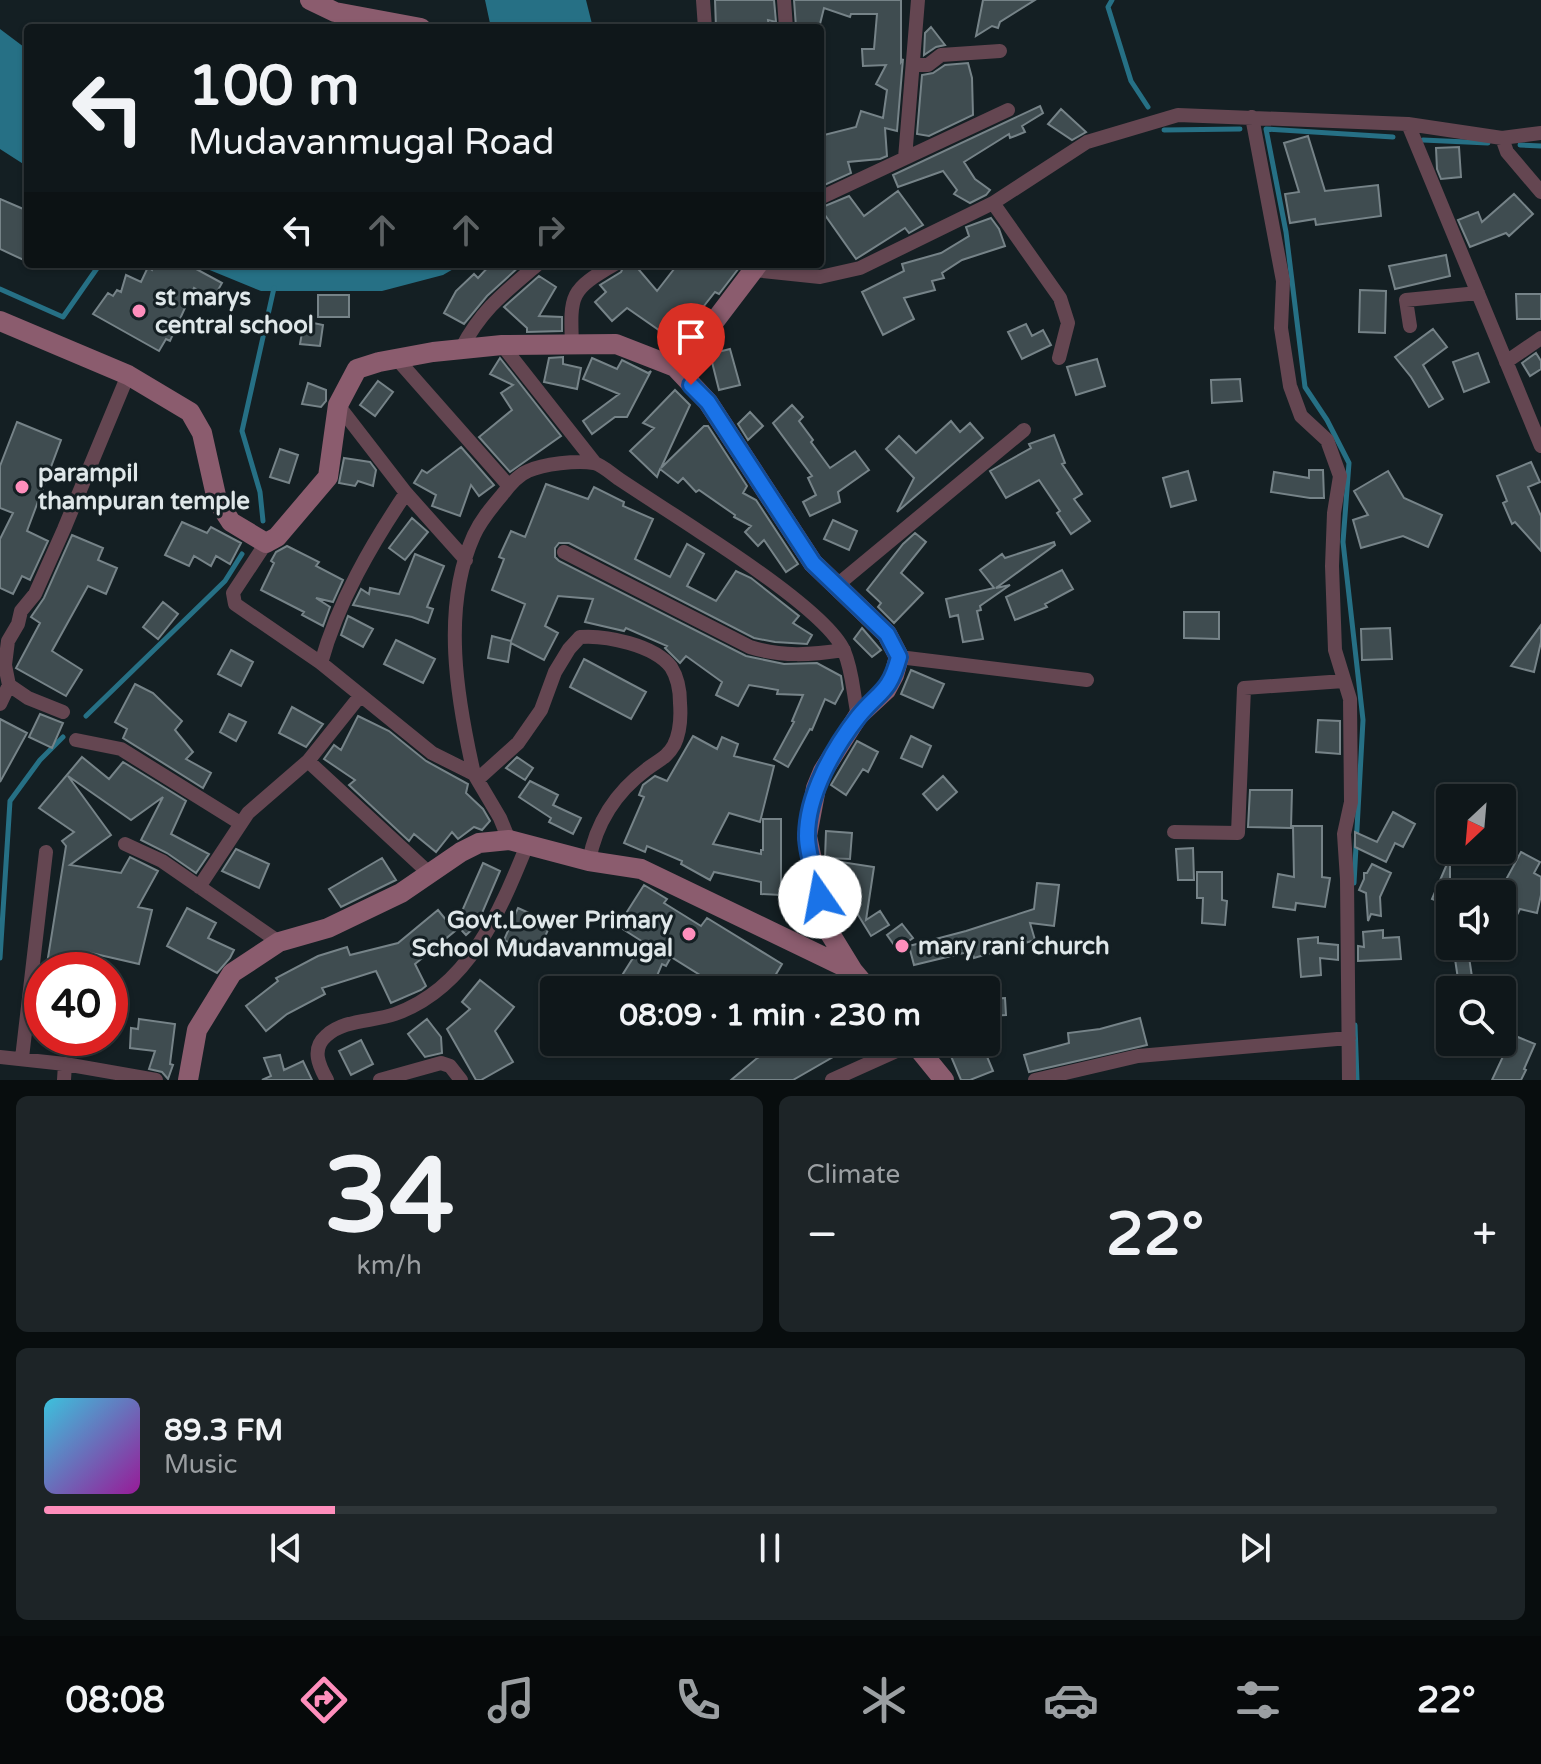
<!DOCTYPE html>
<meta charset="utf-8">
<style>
:root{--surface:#0f171a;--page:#1d2427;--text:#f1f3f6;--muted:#9b9fa2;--line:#2f3639;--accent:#fe8ebc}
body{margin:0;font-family:"Varela Round",sans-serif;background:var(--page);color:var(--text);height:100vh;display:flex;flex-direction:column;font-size:30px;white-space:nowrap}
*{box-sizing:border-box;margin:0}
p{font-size:26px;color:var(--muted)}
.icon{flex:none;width:44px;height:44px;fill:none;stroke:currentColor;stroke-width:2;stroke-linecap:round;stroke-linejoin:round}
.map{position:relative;height:1080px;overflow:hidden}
.side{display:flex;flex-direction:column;gap:16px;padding:16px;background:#080d0e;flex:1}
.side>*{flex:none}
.banner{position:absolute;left:24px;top:24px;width:800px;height:244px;border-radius:8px;box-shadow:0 2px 6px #0004,0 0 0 2px var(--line);background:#0f171a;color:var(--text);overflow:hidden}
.needle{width:52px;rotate:206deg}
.buttons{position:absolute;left:1436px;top:784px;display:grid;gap:16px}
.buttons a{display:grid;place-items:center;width:80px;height:80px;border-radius:8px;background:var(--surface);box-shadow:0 2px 6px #0004,0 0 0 2px var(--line);font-size:40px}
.speed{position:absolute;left:24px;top:952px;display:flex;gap:16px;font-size:40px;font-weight:700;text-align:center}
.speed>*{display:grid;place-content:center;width:104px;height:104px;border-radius:50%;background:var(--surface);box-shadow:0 2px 6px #0004,0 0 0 2px var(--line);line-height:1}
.speed .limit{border:12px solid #d22;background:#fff;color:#111}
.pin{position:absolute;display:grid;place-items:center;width:68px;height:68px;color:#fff;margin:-82px -34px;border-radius:50% 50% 50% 0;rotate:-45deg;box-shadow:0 0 8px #0007}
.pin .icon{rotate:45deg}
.me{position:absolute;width:88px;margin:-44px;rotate:348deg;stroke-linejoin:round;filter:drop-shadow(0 0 6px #0008)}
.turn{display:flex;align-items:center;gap:28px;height:168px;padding:0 32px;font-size:36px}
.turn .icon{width:104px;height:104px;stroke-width:2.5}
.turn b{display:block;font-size:56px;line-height:68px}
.lanes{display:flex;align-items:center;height:76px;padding:0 32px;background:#0003;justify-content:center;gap:40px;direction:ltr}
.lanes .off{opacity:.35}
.big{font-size:60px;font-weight:700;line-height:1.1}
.side .card{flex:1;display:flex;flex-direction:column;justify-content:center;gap:12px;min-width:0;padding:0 28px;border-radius:12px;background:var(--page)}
.side .dial{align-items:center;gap:0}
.dial b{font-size:104px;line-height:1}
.song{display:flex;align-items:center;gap:24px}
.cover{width:96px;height:96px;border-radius:12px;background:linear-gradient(135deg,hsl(190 70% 55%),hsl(300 70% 35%))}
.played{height:8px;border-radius:4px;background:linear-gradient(90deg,var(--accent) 20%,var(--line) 20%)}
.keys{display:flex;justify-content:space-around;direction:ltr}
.heat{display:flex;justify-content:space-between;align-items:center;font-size:44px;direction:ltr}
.side .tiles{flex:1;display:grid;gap:16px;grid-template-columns:1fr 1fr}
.card:last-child{grid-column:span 2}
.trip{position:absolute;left:540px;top:976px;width:460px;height:80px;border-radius:8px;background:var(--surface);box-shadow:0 2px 6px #0004,0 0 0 2px var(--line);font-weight:700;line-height:80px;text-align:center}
.dock{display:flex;height:128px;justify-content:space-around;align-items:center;background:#06090a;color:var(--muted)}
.dock .icon{width:56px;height:56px}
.dock .active{color:var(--accent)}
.dock b{font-size:36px;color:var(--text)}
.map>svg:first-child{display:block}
</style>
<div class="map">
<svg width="1541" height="1080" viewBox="0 0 1541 1080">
<rect width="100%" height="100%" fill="#141f23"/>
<path fill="#267085" d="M485,0h101l7,28h-102z
M0,29l28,21v117l-28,-18z
M195,264h267l-19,11 -61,16h-121z"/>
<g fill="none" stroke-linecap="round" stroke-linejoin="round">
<path stroke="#267085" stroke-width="5" d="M1112,0l-4,7 23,74 17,26
M1164,130l76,-1
M1423,140l65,3
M1520,145l21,1
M0,289l63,28 37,-53
M263,521l-3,-29 -18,-61 32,-143
M86,716l139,-135 17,-27
M1354,883l9,-163 -20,-178 6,-79 -22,-43 -22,-33 -19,-155 -20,-103 127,8
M0,958l10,-157 30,-41 23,-23
M1355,1025l2,55"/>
</g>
<path fill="#3f4c50" stroke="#768388" stroke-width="2" d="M715,0h59l2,22 -8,-2 1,8h-53z
M794,0h107v62l2,-3 -6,72 -12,-3 2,28 -7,3 -32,3 3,11 -31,14v-51l36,-9 5,-16 22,7 4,-28 -11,-6 10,-19 -23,1 -1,-17h12l3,-35h-26l-1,3 -26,-9 -5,20h-20l-3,-1z
M983,0h52l-35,22 -2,6 -6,-2 -16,10z
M931,27l14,18 -9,2 -12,8 1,-22z
M968,63l4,15 1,37 -44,21 -12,-2 5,-59 11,-2 12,-8z
M1040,106l3,7 -21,13 3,6 -15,6 -1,-4 -45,28 11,17 15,11 -4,5 -16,8 -16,-9 3,-4 -14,-19 -45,16 -5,-12z
M1061,109l25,23 -14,8 -24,-16z
M1308,136l17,55 53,-6 3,31 -65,9 -1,-6 -25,4 -5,-29 14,-2 -15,-49z
M1459,147l2,30 -20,2 -4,-10 -1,-21z
M898,191l25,34 -14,8 -4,-5 -49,31 -36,-51 29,-12 15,20z
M1514,194l19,20 -24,22 -3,-3 -36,14 -12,-27 20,-8 4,10z
M0,199l28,12v51l-28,-13z
M991,218l8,11 6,17 -43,14 -20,13 2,5 -12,3 3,9 -31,8 10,21 -31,16 -21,-43 42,-21 -2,-7 39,-11 28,-17 -3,-9z
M1446,255l4,21 -55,13 -6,-23z
M155,264h32l35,19 -9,16 -19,-11 -24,53 -4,-2 -7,12 -66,-37 15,-21 5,3 4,-6 4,2 5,-17 15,7 7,-15 4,3z
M491,264l30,1 -34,31 -23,28 -20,-11 12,-22 18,-17 4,4z
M625,264h9l23,27 21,-27h64l-23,30 -4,-2 -15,19 -21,33 -52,-36 -15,13 -17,-19 11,-10 -6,-7 21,-13z
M539,276l17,11 -17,29 23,1v14l-35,1v-4l-23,-21z
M1360,290l26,1 -1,42 -26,-1z
M1516,294h25v25h-24z
M318,295h31v22h-31z
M304,321l19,4 -3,21 -20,-2z
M1026,324l6,12 11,-6 8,15 -29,14 -14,-27z
M1433,329l14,18 -24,18 20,34 -14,8 -18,-30 -16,-20z
M730,349l10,36 -21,5 -9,-36z
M1478,353l11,29 -25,10 -11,-30z
M1536,353l5,8v8l-11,7 -8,-13z
M563,357v7l18,4 -4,21 -33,-7 5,-24z
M500,358l61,78 -51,36 -31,-35 33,-27 -11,-17 12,-8 -23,-11z
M592,358l25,11 5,-9 26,13 3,-2 -24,46h-12l-23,17 -9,-13 36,-27 -36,-15z
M1097,359l8,27 -29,9 -9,-28z
M1240,379l2,22 -30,2 -1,-23z
M378,381l15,11 -18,24 -15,-11z
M308,383l18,7v11l-5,6 -19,-3z
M675,390l15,15 -29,63 43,-42h4l39,60 -4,7 13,7 42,64 -12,8 -22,-32 -6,6 -13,-14 6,-6 -17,-9 1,-2 -36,-25 -3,2 -13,-14 -5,5 -18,-14 -3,8 -27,-26 24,-23 -11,-5z
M792,405l11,12 -4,4 14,19 -2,2 19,26 25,-17 14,19 -31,22 2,10 -30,14 -7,-14 13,-7 -8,-17 4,-2 -39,-53z
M750,412l13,14 -15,14 -10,-16z
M951,421l9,11 10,-9 13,15 -86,74 17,-34 -28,-29 13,-13 17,17z
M17,422l44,18 -34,91 21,10 -18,39 -8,-4 -9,18 -13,-6v-49l13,-26 -13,-5v-42z
M1054,435l11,28 -3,1 20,30 -8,5 16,22 -19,13 -14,-21 3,-2 -21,-31 -33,18 -16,-27 41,-23 -2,-4z
M461,447l33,38 -15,11 -8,-11 -11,31 -28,-10 4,-11 -22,-12 8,-13 5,3z
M280,449l18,6 -9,28 -19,-6z
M344,458l26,4 6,8 -3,16 -15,-5 -3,5 -16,-3z
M1531,462l9,20 -12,5 13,29v35l-26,-29 -3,2 -9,-21 4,-2 -10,-25z
M1309,470h14l1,28h-14l-39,-6 3,-20 35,6z
M1188,471l8,29 -25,7 -8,-29z
M1388,471l16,27 38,17 -14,32 -25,-11 -42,12 -8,-28 15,-5 -14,-24z
M546,484l42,15 6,-12 30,15 -1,4 30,13 -18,40 35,18 17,-33 17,10 -17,32 29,15 20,-30 15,7 48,38 -6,7 19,12 -5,9 -32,-2 -21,-4 -185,-95h-10l-4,5v9l4,4 187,95 38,8 33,-1 24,13 2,13 -8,15 -10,-5 -13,31 -2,-1 -22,38 -14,-8 20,-37 -2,-1 11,-26 -26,-1 1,-4 -29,-5 -11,21 -22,-11 6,-13 -36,-26 -6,7 -15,-15 2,-2 -41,-18 -2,3 -39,-9 8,-23 -35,-3 -13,30 13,7 -14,27 -33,-17 -3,19 -20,-4 4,-22 19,5 14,-37 -33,-14 12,-31 -5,-2 12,-26 14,6z
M412,518l16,14 -23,28 -16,-12z
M833,520l24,11 -8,19 -25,-11z
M182,522l25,11 4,-6 30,16 -11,21 -14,-8 -5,10 -17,-10 -5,10 -24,-11z
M915,533l11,9 -25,31 22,20 -29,30 -16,-16 3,-4 -14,-13 36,-46z
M72,535l31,13 -5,12 19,8 -11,26 -18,-8 -36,65 30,19 -16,26 -50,-28 24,-45 -9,-6 13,-19z
M1054,542l1,3 -59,43 14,-3 -30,21 1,4 -4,1 6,28 -20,3 -5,-27 -8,2 -4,-18 48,-11 -14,-18 22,-16 3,4z
M287,546l32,16 -3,4 27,14 -10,22 -17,-4 14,9 -7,19 -21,-11 2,-3 -43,-22 13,-27 -3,-2 5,-9z
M415,554l29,12 -17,41 6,2 -5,14 -16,-6 -59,-12 8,-16 8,5 1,-6 29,6z
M1062,570l11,19 -28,15 2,3 -32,13 -9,-23z
M163,602l15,12 -20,25 -15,-12z
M1184,612h35v27l-35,-1z
M348,616l25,13 -10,18 -22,-12z
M1541,625v17l-7,30 -23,-6z
M862,628l19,22 -9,7 -18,-18z
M1390,628l2,31 -30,1 -1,-31z
M396,640l39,19 -12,24 -39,-19z
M231,650l22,12 -12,24 -23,-12z
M584,659l62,33 -15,27 -61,-32z
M911,670l33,14 -11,24 -32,-14z
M135,684l18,9 29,28 -7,9 18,22 -7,7 25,14 -8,15 -80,-50 4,-9 -12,-7z
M292,707l31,17 -17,23 -27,-14z
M40,714l23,9 -11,25 -23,-11z
M229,714l17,8 -10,19 -16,-9z
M358,716l31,15 37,30 42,23 -2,9 17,16 7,12 -8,9 -8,-3 -16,12 -6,-7 -16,20 -22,-18 -5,7 -60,-56 6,-5 -31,-21 10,-14 7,5z
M0,719l27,14 -27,49z
M1318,720l22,1v33l-24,-2z
M693,736l24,13 5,-12 16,7 -4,12 40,10 -14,56 -31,-9 -16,31 48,10v-4h2v-31h18v76l-20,-1v-12l-47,-10 -4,8 -29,-16 1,-3 -35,-15 -2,6 -21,-9 20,-46 -5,-2 4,-10 12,-9 12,5z
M911,736l20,10 -9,21 -21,-9z
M857,741l21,11 -10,20 -5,-3 -17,26 -15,-10z
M82,757l27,22 14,-17 63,39 -15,33 38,20 -13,19 -29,-20 -26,-13 22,-43 -32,23 -63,-44 43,59 -41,30 51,8 9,-16 28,14 -20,36 14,3 -13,54 -48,-11 -2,17h-43l20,-124 -4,-5 12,-9 -35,-24z
M517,757l16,11 -8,12 -19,-12z
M943,776l14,16 -20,18 -14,-16z
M530,781l28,14 -5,10 28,13 -8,16 -24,-12 2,-4 -32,-21z
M1250,790h42l-1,38 -43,-1z
M1393,812l22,12 -12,23 -8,-4 -9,19 -31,-15v-15l22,10z
M1293,826h29v51l8,1 -5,29 -29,-4 -1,7 -22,-3 5,-33 16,3z
M826,831l26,2 -2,26 -25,-1z
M1193,848l1,32h-16l-2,-31z
M236,849l33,15 -10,24 -37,-17z
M1521,852l19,10 -6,11 7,4v18l-4,18 -17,-4 -18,35v-57z
M1450,857v22l34,15h-34v12l-18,-7z
M382,858l14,22 -55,27 -12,-18z
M841,862l33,5 -8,53 14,-9 9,14 -18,11 -16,-26 -20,-3z
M483,863l17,8 -23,54 -11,10 -14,-15 11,-11z
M1372,864l19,9 -11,24 1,19 -10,-2 -3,7 -2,-28 -7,-3 5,-11v-6h3z
M1197,872h25v28l5,1 -2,24 -23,-2 1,-25h-6z
M1037,883l22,2 -5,41 -24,-3 5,17 -61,18 -2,-7 -58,14 -5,-19 57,-15 68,-22z
M644,885l23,14 -3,4 37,23 6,-8 75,46 -13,22 -6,-4 -5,8h-34l-53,-33 -5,9 -4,-2 -11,26h-17l3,-7 -16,-6 22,-35 -25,-16z
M187,908l29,15 -8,15 26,12 -4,8 -13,15 -50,-27z
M518,908l33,15 -14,32 -33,-15z
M438,910l17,21 -40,33 11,22 -5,4 -30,13 -15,-32 -54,17 3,6 -38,20 -21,17 -20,-25 32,-25 -2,-3 42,-22 29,-9 3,8 48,-12z
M902,924l11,14 -16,11 -10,-14z
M1383,930v8l16,-1 2,22 -43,2v-15l6,1 -1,-15z
M1318,937v6l20,2v15l-18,-2 1,17 -20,2 -3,-38z
M1469,957l3,20 -14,2 -3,-20z
M480,980l34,27 -19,24 18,31 -32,18h-5l-29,-51 23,-20 -8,-7z
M1005,998l1,17 -20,1v-17z
M1140,1018l7,27 -118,27 -5,-17 45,-12 -1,-10 32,-4z
M139,1019l36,5 -5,40 3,1 -5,14 -6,-7 -13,-3 6,-18 -25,-3 1,-20 7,1z
M427,1019l14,18 1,16 -17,4 -17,-23z
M1513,1035l22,9 -11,25 2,1 -5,10h-29z
M361,1040l12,24 -22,11 -12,-24z
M786,1042h73l-66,38h-62l25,-21z
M945,1042h36l12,29 -23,9h-9z
M280,1055l4,15 19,-9 9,19h-50l9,-4 -7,-18z"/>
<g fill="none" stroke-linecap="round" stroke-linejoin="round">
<path stroke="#644651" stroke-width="14" d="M703,0l2,28
M784,0l2,28
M913,65h15l13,-10 59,-4
M1252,117l31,164 -2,47 9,58 11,30 26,24 13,36 -6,37 -2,53 3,84 15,49 1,103 -7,32 3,45 2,201
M1408,124l133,322
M1502,138l5,14 34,40
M905,158l13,-158
M820,198l188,-88
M993,203l67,95 8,25 -9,35
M754,270l66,7 40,-9 133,-65 94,-61 91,-27 230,9 94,14 39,-5
M1410,326l-4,-26 72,-7
M502,345l93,118
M572,345c-2,-51 -2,-55 43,-81
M461,349c21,-40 43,-56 77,-85
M397,359l112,127
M1506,362l35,-24
M338,405l68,88 60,67
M266,543l-33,50 2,11 86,59 111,90 42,21 26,44 9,22
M564,552l186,95c32,10 61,8 94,3
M836,586l188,-156
M899,657l188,23
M321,663c17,-61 50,-118 85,-170
M0,704l9,-19
M63,712l-35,-14 -19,-13 -4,-20 3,-24 10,-17 3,-13 14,-17 29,-65 64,-154
M76,740l45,9 119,74
M308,761l122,113
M474,774c-17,-75 -33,-166 0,-239 7,-15 17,-27 28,-40 6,-8 16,-20 26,-24 15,-7 49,-11 66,-8 8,2 18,11 25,16 27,18 54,35 81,53 34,22 130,85 144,119 9,21 9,43 14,65
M478,779l40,-36 23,-33 14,-38 14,-23 11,-12c26,-2 74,8 91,30 7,11 9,23 9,36 1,13 0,30 -6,42 -7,13 -17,16 -27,24 -31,23 -51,54 -58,92
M1174,832l64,1 6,-145 100,-7
M125,844l37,17 117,81
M199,887l49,-74 60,-52 52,-65
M0,1057l65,7
M22,1058l24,-206
M64,1080l1,-16 91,16
M327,1080c-8,-14 -16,-31 -1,-44 18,-17 47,-14 69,-22 74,-26 105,-103 132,-169
M380,1080l61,-17 9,3 11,14
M832,1080l82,-37
M1035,1080l103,-24 211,-18"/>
<path stroke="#8b5c6e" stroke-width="20" d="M310,0l25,12 86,16
M0,321l128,54 62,37 12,21 15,67 14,22 35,21 11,-6 51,-60 10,-72 19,-36 22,-7 54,-10 69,-7 114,-1 59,23 33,35 105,161 74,71 12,23 -5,18 -8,15 -28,26 -35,55 -7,17 -9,48 19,91 27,44 16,19
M675,367l20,-20 63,-83
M913,1042l31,38
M188,1080l9,-50 35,-57 47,-31 49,-14 73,-35 60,-41 18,-9 30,-3 80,21 52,8 212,102"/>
</g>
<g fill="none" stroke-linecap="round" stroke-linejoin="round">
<defs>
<path id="route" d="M691,385l17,17 105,161 74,71 12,23c-10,37 -20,34 -41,60 -25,32 -51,78 -51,119 0,19 9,42 13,61"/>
</defs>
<use href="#route" stroke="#114b97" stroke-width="20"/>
<use href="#route" stroke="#1a73e8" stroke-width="14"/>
</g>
<g fill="#fe8ebc" stroke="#141f23" stroke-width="3">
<circle cx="139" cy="311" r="8"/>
<circle cx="22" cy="487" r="8"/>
<circle cx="689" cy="934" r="8"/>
<circle cx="902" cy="946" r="8"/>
</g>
<g text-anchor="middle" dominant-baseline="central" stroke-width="6" stroke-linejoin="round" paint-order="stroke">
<g font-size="24" font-weight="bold" fill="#dfe7e9" stroke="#141f23" text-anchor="start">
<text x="155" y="297">st marys<tspan x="155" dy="28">central school</tspan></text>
<text x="38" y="473">parampil<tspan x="38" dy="28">thampuran temple</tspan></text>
<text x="673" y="920" text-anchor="end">Govt.Lower Primary<tspan x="673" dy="28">School Mudavanmugal</tspan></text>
<text x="918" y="946">mary rani church</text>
</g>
</g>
</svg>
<div class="buttons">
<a><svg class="needle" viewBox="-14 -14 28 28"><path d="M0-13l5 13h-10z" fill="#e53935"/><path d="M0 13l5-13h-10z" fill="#9b9fa2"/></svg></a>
<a><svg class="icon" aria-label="sound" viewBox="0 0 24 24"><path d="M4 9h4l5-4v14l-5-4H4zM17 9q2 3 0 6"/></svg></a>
<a><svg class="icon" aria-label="search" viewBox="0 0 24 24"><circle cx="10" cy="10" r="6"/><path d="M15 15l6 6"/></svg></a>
</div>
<div class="speed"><div class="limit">40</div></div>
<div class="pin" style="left:691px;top:385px;background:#d93025"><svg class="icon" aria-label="arrive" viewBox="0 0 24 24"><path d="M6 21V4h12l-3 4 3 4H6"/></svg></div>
<svg class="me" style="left:820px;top:897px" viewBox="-20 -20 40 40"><circle r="19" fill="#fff"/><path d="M0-13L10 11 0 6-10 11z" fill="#1a73e8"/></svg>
<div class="trip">08:09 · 1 min · 230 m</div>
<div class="banner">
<div class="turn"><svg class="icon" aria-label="left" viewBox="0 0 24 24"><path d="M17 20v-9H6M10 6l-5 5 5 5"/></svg><div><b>100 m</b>Mudavanmugal Road</div></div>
<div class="lanes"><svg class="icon" aria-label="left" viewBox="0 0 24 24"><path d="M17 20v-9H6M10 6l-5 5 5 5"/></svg><svg class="icon off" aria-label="ahead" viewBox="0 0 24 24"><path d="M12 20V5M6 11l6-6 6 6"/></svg><svg class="icon off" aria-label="ahead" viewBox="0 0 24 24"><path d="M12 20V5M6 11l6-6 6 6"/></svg><svg class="icon off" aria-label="right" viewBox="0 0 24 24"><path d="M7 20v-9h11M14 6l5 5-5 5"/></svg></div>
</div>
</div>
<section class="side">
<div class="tiles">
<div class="card dial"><b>34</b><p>km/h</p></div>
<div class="card"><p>Climate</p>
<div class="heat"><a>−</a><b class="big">22°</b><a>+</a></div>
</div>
<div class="card">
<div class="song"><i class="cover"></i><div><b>89.3 FM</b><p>Music</p></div></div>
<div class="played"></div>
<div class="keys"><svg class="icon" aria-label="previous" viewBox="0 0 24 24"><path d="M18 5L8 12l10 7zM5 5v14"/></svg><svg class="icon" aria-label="pause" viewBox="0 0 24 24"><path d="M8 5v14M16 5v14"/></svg><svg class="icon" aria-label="next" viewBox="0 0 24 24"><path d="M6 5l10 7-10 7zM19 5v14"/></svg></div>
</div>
</div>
</section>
<nav class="dock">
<b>08:08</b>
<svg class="icon active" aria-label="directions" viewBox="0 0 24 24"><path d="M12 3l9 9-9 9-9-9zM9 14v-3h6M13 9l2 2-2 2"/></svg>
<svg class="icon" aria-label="music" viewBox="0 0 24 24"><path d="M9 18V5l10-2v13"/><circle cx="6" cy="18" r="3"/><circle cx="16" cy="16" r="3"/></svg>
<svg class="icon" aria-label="phone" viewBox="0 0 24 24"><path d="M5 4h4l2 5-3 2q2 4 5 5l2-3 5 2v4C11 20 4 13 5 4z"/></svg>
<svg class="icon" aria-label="climate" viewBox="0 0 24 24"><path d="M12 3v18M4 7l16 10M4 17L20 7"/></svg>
<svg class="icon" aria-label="car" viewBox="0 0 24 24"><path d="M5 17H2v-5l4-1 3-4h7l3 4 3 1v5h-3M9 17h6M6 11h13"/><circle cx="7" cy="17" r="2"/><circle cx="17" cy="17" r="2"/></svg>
<svg class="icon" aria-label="filters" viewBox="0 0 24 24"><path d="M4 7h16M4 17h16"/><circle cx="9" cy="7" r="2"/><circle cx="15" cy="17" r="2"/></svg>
<b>22°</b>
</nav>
